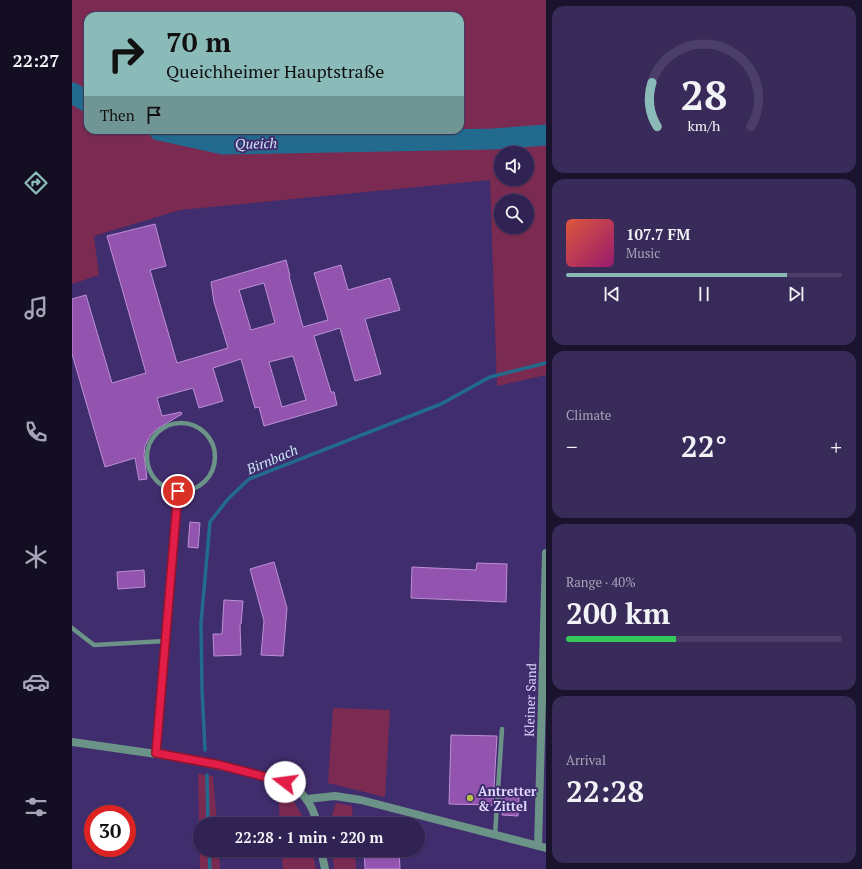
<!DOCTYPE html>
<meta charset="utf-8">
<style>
:root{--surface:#302252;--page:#382a59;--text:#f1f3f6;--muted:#a8a4b8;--line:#4b3f69;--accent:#8bbbb9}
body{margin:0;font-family:"PT Serif",serif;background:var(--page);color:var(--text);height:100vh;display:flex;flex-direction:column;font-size:15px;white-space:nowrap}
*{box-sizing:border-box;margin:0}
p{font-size:13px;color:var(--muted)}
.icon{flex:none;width:22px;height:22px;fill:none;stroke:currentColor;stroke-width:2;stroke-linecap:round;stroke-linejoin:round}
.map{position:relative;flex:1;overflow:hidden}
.sheet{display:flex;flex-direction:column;gap:6px;padding:6px;background:#1a132d;width:316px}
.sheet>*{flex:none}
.banner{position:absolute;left:12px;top:12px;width:380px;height:122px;border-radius:12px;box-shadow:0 1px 3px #0004,0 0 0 1px var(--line);background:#8bbbb9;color:#111;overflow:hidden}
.controls{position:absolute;left:422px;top:146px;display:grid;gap:8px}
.controls a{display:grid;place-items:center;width:40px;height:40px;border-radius:50%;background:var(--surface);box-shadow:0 1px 3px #0004,0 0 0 1px var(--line);font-size:20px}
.speed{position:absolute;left:12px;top:805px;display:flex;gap:8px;font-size:20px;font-weight:700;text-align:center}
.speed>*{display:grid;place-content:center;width:52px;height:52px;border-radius:50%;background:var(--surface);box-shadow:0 1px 3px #0004,0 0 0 1px var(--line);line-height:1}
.speed .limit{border:6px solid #d22;background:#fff;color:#111}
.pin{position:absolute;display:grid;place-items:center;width:34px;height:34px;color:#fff;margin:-17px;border:2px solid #fff;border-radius:50%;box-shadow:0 1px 4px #0007}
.me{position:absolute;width:44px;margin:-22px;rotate:285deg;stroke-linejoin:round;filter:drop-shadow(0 0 3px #0008)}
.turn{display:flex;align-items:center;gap:14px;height:84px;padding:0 16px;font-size:18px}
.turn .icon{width:52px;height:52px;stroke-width:2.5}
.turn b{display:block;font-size:28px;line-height:34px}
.then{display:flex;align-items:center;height:38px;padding:0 16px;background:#0003;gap:8px;font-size:15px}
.big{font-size:30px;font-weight:800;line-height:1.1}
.sheet .tile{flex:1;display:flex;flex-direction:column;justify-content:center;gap:6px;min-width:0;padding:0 14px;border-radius:12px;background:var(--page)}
.sheet .dial{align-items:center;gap:0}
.dial svg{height:104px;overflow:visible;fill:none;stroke:var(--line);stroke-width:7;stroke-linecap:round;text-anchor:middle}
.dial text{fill:var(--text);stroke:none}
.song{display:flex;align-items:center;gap:12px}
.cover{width:48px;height:48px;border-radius:6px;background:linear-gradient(135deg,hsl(10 70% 55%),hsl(320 70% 35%))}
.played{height:4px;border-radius:2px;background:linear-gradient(90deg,var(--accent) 80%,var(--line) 80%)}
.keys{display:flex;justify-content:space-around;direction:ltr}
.heat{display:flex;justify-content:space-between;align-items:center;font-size:22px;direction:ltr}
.charge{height:6px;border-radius:3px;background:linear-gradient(90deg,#34c759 40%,var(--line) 0)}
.trip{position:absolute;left:121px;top:817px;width:232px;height:40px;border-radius:20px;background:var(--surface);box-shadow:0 1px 3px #0004,0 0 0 1px var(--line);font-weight:800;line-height:40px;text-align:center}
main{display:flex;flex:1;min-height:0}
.tabs{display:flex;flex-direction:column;width:72px;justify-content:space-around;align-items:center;background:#130e21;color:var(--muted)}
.tabs .icon{width:28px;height:28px}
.tabs .active{color:var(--accent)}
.tabs b{font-size:18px;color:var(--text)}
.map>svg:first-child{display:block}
</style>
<main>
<nav class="tabs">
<b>22:27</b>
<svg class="icon active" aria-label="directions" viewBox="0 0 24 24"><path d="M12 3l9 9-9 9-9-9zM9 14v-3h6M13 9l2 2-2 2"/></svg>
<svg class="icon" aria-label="music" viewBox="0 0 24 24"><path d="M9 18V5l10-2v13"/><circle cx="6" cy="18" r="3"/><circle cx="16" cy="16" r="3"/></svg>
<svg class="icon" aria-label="phone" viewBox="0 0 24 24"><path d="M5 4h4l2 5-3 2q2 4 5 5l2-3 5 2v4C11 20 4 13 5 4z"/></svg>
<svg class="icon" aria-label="climate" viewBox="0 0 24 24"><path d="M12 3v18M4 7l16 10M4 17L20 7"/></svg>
<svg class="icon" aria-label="car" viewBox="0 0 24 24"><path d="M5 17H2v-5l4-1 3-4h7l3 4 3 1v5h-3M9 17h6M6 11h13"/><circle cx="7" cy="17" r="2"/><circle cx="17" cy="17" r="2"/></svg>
<svg class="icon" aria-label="filters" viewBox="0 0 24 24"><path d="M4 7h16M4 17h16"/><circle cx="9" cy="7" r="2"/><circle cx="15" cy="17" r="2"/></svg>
</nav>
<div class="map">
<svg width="474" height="869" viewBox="0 0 474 869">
<rect width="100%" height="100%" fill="#402d6d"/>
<path fill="#7b2a51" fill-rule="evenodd" d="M0,0h474v375l-49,11 -7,-206 -310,30 -86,26 5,39 -27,9zM16,16h372v114h-372zM429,153h26v26h-26zM429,201h26v26h-26z
M261,708l57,2 -5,87 -57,-14z
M126,774l15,2 4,48h-17v26h19l1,19h-20z
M206,792l15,8 14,24h-27z
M264,803l16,3 1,18h-22v-5z
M209,850h31l4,19h-33z
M261,850h22l1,19h-22z"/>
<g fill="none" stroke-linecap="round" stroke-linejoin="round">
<path stroke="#226b8e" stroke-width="3.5" d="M133,750l-3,-61 -1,-66 9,-101 18,-23 21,-20 192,-75 49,-27 56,-14
M135,775l1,49
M137,850l1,19"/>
<path stroke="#226b8e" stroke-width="21" d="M0,93l16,9
M87,130l64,14 270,-5 53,-4"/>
</g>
<path fill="#9254af" stroke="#bd90d4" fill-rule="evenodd" d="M83,224l11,42 -16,4 27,93 51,-15 -14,-46 -3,-20 75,-22 4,16h-1l14,51 25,-7 -14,-47 27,-8 7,25 42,-12 10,32 -35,9 16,55 -26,7 -15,-53 -26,8 17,56h3l3,13 -73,21 -5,-19 -4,1 -14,-49 -28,9 10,33 -24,7 -6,-20 -36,10 5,18 19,-4 1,2 -25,15 -7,7 -5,10 -1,9 3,24 -8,1 -4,-22 -30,9 -33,-113v-55l14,-4 26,88 34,-10 -39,-137zM192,283l11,40 -24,7 -12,-40zM221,356l13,44 -24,7 -13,-45z
M118,522l10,1 -2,25 -10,-1z
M202,562l13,46 -4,48 -22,-1 3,-34 -14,-52z
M405,563l30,1 -1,38 -95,-4 1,-31 64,3z
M72,570l1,17 -27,2 -1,-17z
M152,600l19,1 -2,23h-1l1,31 -27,1 -1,-22h9z
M379,735l46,1 -4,69 -44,-1z
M429,797h18l-1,19 -16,-1 1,-9h-2z
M292,850h35l1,19h-35z"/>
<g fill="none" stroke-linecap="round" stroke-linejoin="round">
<path stroke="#6b9387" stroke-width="4.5" d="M75 457a34 34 0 1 1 68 0a34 34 0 1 1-68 0Z
M0,628l22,17 71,-4
M84,753l22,-262
M423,835l7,-106"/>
<path stroke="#6b9387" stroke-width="8" d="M0,742l112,16 95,21c20,7 34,24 38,45
M235,799l28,-3 26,4 185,48
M466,846l8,-293
M249,850l4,19"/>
</g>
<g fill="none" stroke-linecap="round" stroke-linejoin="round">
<defs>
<path id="route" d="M106,491l-22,262 64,12 65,17"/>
</defs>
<use href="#route" stroke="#92132f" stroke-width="10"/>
<use href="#route" stroke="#e11d48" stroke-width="7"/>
</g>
<circle fill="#b7c148" stroke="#402d6d" stroke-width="1.5" cx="398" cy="798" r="4"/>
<g text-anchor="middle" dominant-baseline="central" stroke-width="4" stroke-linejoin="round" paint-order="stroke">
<g font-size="13" fill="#dfd8ff" stroke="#402d6d">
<text transform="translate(458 700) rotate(-88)">Kleiner Sand</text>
</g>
<g font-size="13" font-weight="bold" fill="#dfd8ff" stroke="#402d6d" text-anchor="start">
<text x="406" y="791">Antretter<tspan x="406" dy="15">&amp; Zittel</tspan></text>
</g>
<g font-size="14" font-style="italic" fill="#cde8f8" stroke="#402d6d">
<text transform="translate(184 143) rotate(-1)">Queich</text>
<text transform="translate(200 459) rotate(-23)">Birnbach</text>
</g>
</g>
</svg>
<div class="controls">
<a><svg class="icon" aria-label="sound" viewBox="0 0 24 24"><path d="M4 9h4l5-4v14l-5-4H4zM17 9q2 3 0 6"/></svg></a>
<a><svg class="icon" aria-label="search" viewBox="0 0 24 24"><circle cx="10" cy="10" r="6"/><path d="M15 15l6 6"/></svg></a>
</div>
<div class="speed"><div class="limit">30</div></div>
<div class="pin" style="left:106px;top:491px;background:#d93025"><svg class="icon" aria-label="arrive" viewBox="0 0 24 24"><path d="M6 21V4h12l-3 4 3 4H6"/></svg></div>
<svg class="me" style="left:213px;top:782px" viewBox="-20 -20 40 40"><circle r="19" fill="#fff"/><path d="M0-13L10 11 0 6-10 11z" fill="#e11d48"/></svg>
<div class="trip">22:28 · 1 min · 220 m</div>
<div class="banner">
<div class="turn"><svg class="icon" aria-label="right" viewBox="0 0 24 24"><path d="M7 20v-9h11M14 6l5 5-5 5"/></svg><div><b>70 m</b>Queichheimer Hauptstraße</div></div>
<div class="then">Then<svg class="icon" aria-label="arrive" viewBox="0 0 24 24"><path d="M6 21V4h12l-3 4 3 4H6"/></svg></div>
</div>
</div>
<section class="sheet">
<div class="tile dial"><svg viewBox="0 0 100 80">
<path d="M14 69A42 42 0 1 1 86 69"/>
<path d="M14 69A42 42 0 0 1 10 35" stroke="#8bbbb9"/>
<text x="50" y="56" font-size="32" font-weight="700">28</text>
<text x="50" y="72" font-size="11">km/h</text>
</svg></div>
<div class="tile">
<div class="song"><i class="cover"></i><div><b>107.7 FM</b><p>Music</p></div></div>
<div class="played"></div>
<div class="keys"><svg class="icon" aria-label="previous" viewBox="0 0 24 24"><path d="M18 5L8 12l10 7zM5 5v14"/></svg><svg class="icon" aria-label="pause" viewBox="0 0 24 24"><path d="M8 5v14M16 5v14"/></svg><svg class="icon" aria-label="next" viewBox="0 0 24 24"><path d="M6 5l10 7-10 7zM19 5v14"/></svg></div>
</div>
<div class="tile"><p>Climate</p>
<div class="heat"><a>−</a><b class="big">22°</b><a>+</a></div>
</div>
<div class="tile"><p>Range · 40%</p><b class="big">200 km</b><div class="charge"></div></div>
<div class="tile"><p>Arrival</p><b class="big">22:28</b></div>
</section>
</main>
